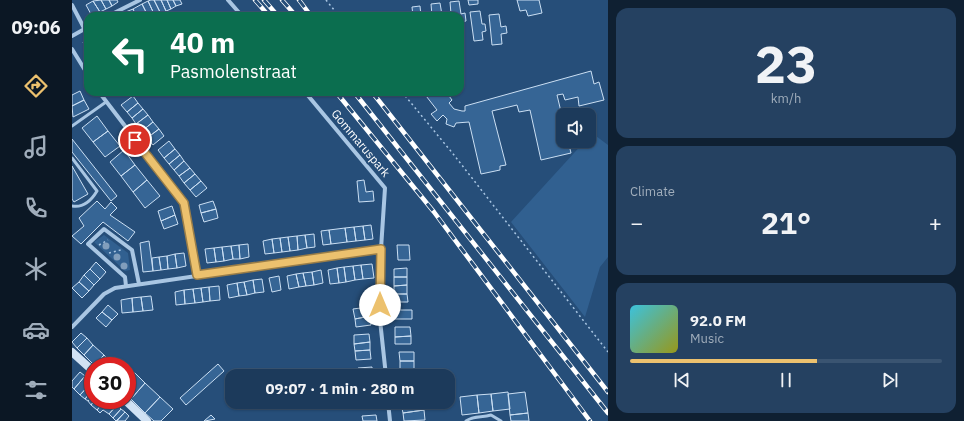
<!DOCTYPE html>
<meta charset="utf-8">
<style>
:root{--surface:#1c3a5b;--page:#254161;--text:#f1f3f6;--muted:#a0adbb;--line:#3a5471;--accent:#ecc16e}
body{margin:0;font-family:"IBM Plex Sans",sans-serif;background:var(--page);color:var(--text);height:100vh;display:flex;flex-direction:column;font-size:15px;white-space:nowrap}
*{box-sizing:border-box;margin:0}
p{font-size:13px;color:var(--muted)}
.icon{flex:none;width:22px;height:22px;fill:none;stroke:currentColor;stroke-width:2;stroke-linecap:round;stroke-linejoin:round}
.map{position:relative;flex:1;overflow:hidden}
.panel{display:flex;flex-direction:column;gap:8px;padding:8px;background:#0f2032;width:356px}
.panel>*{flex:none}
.hud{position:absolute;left:12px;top:12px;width:380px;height:84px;border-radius:12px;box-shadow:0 1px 3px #0004,0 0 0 1px var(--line);background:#0b6e4f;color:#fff;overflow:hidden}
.tools{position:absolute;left:484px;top:108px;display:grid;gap:8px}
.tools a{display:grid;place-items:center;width:40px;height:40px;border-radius:8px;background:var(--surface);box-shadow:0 1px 3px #0004,0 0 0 1px var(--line);font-size:20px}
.speed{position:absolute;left:12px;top:357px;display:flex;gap:8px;font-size:20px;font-weight:700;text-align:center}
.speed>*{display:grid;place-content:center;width:52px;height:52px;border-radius:50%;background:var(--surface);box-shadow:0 1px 3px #0004,0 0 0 1px var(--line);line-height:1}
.speed .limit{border:6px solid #d22;background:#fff;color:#111}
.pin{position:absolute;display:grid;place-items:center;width:34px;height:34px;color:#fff;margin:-17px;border:2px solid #fff;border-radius:50%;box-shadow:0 1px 4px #0007}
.me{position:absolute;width:44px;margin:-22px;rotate:0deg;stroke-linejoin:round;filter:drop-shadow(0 0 3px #0008)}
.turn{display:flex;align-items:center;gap:14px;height:84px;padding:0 20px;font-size:18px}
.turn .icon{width:52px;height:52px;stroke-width:2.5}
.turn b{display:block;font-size:28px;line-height:34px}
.big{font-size:30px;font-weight:700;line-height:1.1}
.panel .widget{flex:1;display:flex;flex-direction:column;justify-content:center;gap:6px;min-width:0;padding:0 14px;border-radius:12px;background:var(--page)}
.panel .dial{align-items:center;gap:0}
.dial b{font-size:52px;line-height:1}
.song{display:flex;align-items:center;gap:12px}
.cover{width:48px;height:48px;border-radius:6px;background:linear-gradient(135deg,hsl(190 70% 55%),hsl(60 70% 35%))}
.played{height:4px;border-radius:2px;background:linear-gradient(90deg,var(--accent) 60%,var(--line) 60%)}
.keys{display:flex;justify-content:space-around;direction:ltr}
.heat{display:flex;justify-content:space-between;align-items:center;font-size:22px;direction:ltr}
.trip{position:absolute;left:153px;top:369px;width:230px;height:40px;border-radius:12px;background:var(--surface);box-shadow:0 1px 3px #0004,0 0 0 1px var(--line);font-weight:700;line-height:40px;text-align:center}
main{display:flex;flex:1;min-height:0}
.tab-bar{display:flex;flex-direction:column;width:72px;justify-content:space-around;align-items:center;background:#0b1724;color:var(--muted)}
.tab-bar .icon{width:28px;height:28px}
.tab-bar .current{color:var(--accent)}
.tab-bar b{font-size:18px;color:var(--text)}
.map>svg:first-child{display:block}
</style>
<main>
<nav class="tab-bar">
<b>09:06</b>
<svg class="icon current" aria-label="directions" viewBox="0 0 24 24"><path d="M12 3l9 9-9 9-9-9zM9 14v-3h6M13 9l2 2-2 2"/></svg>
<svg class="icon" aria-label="music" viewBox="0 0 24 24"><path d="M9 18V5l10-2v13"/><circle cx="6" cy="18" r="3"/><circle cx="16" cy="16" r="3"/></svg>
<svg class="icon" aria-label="phone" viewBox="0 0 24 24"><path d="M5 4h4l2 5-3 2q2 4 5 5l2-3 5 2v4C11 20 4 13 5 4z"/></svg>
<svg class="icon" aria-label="climate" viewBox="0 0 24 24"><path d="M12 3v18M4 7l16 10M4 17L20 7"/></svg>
<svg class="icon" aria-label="car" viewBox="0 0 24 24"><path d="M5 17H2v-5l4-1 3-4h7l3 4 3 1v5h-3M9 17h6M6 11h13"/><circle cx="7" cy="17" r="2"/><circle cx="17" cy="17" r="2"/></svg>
<svg class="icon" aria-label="filters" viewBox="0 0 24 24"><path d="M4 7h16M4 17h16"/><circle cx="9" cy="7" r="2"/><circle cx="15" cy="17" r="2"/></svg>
</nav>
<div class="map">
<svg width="536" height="421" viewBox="0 0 536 421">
<rect width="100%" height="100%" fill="#264e79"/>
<path fill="#316090" d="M520,133l16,12v112l-8,10 -15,50 -74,-95 74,-81h4v-4z
M32,235l24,18 2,17 -5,1 -31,-29z"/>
<path fill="#366595" stroke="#cbdff3" d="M29,0h8l3,6 -6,3z
M29,0l5,9 -6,3 -7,-11z
M37,0h8l1,2 -6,4z
M79,0h3l7,14 -6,2 -7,-15z
M82,0h7l5,11 -5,3z
M89,0h6l4,9 -5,2z
M95,0h6l3,6 -5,3z
M101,0h7l2,4 -6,2z
M396,0h10v4l-9,1z
M445,0h22l3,13 -14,3 -2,-6 -6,1z
M21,1l7,11 -8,4 -6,-11z
M76,1l7,15h-7l-6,-12z
M387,1l2,13 4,-1 1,8 -5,1 1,9h-2v-15h-28l-1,-12 9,-1 2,12 9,-1 -1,-12z
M70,4l6,12h-12l-3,-7z
M348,6l1,10h-8l-1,-9z
M61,9l3,7h-6l-2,-5z
M56,11l2,5h-8l-1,-2z
M408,11l2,13h3l1,7 -4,1 1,8 -9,1 -4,-29z
M427,14l2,13 5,-1 1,7 -6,1 1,10 -10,1 -3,-30z
M16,39v13l-5,-10z
M519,71l3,13 5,-2 5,18 -25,6 -1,-9 -13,3 -2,-6 -6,1 6,25v21h5l3,12 -30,7 -11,-50 -11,2 -2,-7 -25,6 14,54 -6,1v4l-19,4 -12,-52 -13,1 -2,4 -8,-3 1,-5 -4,-4 -6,6 -6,-7 6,-4 -14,-18h23l6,8 -3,3 5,6 8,2h3v-5z
M8,91l4,9 -12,6v-11z
M61,96l5,7 -11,9 -6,-7z
M12,100l5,9 -16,8 -1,-11z
M66,103l5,6 -11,9 -5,-6z
M71,109l5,6 -12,9 -4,-6z
M76,115l5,7 -11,9 -6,-7z
M25,116l11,15 -15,11 -11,-14z
M81,122l6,7 -12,9 -5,-7z
M87,129l5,7 -11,9 -6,-7z
M36,131l12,15 -15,11 -12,-15z
M0,139l45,57 -6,5 -39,-49z
M97,141l6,8 -11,9 -6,-8z
M103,149l5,6 -11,9 -5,-6z
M52,150l11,15 -14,11 -11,-14z
M108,155l4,6 -10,9 -5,-6z
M112,161l6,7 -11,8 -5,-6z
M63,165l12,15 -14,12 -12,-16z
M0,166l16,28 -14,8 -2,-3z
M118,168l5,6 -11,9 -5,-7z
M123,174l6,7 -11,9 -6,-7z
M75,180l13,16 -15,12 -12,-16z
M292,180l2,12 7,-1 1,10 -15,1 -2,-21z
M129,181l6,7 -11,9 -6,-7z
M25,201l8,8 6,-7 6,6 -7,7 25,17 -7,9 -25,-19 -22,22 -9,-8 12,-10 -5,-8z
M141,201l3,8 -15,4 -2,-8z
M100,206l3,9 -14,6 -3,-10z
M144,209l2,9 -14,4 -3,-9z
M103,215l3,9 -14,5 -3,-8z
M299,225l2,14 -8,1 -2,-14z
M291,226l2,14 -9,1 -2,-14z
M282,227l2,14 -9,1 -2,-14z
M273,228l2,14 -16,2 -2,-14z
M257,230l2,14 -8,1 -2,-14z
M242,234l1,13 -8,1 -2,-13z
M233,235l2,13 -9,2 -1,-14z
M225,236l1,14 -8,1 -2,-14z
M216,237l2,14 -8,1 -2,-14z
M208,238l2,14 -8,1 -2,-14z
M200,239l2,14 -9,1 -2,-13z
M77,241l4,30 -10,1 -3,-29z
M176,244l1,13 -9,2 -1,-14z
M167,245l1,14h-7l-2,-13z
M325,245h12l1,15h-12z
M159,246l2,13 -9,2 -2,-14z
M150,247l2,14 -8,1 -2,-14z
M142,248l2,14 -9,1 -2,-14z
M112,253l2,13 -9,2 -2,-14z
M103,254l2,14 -9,1 -1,-13z
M95,256l1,13 -7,1 -2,-13z
M87,257l2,13 -8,1 -1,-13z
M24,262l10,10 -6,7 -10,-10z
M300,264l2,14 -11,1 -2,-14z
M289,265l2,14 -8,1 -2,-14z
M281,266l2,14 -9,2 -2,-15z
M272,267l2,15 -7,1 -2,-15z
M265,268l2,15 -9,1 -2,-14z
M335,268v9h-13v-8z
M18,269l10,10 -6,6 -10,-10z
M249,270l2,13 -9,2 -2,-13z
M240,272l2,13 -8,1 -3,-13z
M231,273l3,13 -7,1 -3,-13z
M224,274l3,13 -10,2 -2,-13z
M12,275l10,10 -5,6 -10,-9z
M207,276l2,14 -9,2 -3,-14z
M322,277h13v8l-13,1z
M190,279l2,13 -9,1 -2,-13z
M181,280l2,13 -8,2 -3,-13z
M7,282l10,9 -7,7 -10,-10z
M172,282l3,13 -8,1 -2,-13z
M165,283l2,13 -10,2 -2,-13z
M335,285v9h-13v-8z
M147,286l1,14 -10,1 -1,-14z
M137,287l1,14 -7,1 -2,-14z
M129,288l2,14 -8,1 -2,-14z
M121,289l2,14 -10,1 -1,-14z
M112,290l1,14 -9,1 -1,-13z
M322,294h13l1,8h-14z
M79,296l2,14 -10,1 -2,-14z
M69,297l2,14 -10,1 -1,-14z
M60,298l1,14 -11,1 -1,-13z
M36,305l10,9 -6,6 -10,-8z
M296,307l2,9 -15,3 -2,-10z
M323,310h17v9h-17z
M30,312l10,8 -6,7 -10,-9z
M298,316l1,9 -15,2 -1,-8z
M323,327h15l1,9 -16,1z
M9,333l6,5 -10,10 -5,-6z
M297,334l1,8 -16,2v-9z
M339,336v8h-16v-7z
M15,338l6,7 -9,10 -7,-7z
M298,342v8l-15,1 -1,-7z
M21,345l11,10 -10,10 -10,-10z
M298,350l1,9 -15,1 -1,-9z
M327,352h15v9h-14z
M32,355l7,7 -5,4h-11z
M328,361h14v8h-14z
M146,364l6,7 -38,34 -6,-7z
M300,367v9h-13l-1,-8z
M58,368l15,15 -14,16 -4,-3v-25z
M8,372l5,4 -11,13 -2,-2v-6z
M13,376l7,6 -12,13 -6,-6z
M20,382l1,7 -8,10 -5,-4z
M73,383l15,14 -15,16 -14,-14z
M21,389v7l-5,5 -3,-2z
M436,392l2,17 -17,2 -2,-17z
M453,392l3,21 -18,2 -2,-21z
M419,394l2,17 -14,2 -2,-18z
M405,395l2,18 -17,2 -2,-18z
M21,396v4h2l-4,5 -3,-4z
M88,397l13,12 -12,12h-7l-9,-8z
M23,400h11l-9,10 -6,-5z
M34,400h6l5,5 -8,9 -6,-4 -3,3 -3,-3z
M289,402h14v5l-14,1z
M351,402l1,8 -21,3 -2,-9z
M45,405l4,4 -8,9 -4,-4z
M49,409l4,3 -9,9 -3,-3z
M352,410l1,10 -21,1 -1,-8z
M53,412l4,4 -4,5h-8z
M456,413l1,8h-18l-1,-6z
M139,415l4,4 -10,2h-1z
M304,415l1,6h-14l-1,-5z"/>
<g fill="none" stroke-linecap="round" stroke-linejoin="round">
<path stroke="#a9c6e3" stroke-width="1.5" stroke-dasharray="2 3" stroke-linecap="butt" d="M254,0l13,16
M330,92l52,63 154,197
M27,245l9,-5
M37,253l12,-3"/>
<path stroke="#a9c6e3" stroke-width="3" d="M0,126l34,-24
M0,158l25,33c-6,10 -14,17 -25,15
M394,421c8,-6 16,-3 25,-6l10,6"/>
<path stroke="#a9c6e3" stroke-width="4" d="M156,0l14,16
M0,5l12,23
M36,16l32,-16
M0,36l16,-9
M0,49l16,26
M27,92l85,111 13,72
M233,92l80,96 -4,61 -1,71 6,56
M54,286l-1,-9 -37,-33 16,-15 28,21 7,34
M0,327l32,-33 11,-6 266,-39
M316,402l2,19"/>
<path stroke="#d1e2f4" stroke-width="8" d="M0,352l21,19
M53,400l22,21"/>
<defs>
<path id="rail" d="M183,0l14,16
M192,0l14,16
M210,0l14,16
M227,0l12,16
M264,92l98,120 156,209
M282,92l254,321
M300,92l236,300"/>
</defs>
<use href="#rail" stroke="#fff" stroke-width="4.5"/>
<use href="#rail" stroke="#264e79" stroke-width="3" stroke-dasharray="9" stroke-linecap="butt"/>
</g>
<g fill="#819ebc">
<circle cx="34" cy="246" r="3.5"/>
<circle cx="45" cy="257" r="3.5"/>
<circle cx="52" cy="266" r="3.5"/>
</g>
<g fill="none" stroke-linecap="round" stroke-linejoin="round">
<defs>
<path id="route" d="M63,140l49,63 13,72 184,-26 -1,56"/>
</defs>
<use href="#route" stroke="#997d48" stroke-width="10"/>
<use href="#route" stroke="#ecc16e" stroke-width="7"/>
</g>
<g text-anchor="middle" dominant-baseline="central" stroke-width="4" stroke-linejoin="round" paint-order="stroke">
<g font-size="12" fill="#fff" stroke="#264e79">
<text transform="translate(289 143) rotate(50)">Gommaruspark</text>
</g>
</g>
</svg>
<div class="tools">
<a><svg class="icon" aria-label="sound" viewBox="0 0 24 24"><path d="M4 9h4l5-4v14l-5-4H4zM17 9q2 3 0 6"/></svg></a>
</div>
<div class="speed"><div class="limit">30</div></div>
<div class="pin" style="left:63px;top:140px;background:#d93025"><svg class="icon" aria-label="arrive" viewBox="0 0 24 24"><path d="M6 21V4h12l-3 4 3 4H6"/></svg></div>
<svg class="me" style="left:308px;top:305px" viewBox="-20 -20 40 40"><circle r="19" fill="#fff"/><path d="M0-13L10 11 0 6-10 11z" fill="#ecc16e"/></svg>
<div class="trip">09:07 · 1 min · 280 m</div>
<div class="hud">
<div class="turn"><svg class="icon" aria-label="left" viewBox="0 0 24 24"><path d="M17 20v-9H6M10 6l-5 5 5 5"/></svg><div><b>40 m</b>Pasmolenstraat</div></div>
</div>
</div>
<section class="panel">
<div class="widget dial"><b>23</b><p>km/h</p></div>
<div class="widget"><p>Climate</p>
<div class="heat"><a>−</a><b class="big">21°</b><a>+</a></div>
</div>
<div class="widget">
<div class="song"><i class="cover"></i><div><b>92.0 FM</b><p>Music</p></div></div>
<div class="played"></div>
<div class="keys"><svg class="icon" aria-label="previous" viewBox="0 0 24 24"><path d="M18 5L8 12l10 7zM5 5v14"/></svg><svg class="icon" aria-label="pause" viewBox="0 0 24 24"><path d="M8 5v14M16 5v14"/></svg><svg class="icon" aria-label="next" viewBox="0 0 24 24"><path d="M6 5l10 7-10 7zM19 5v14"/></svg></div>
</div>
</section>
</main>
